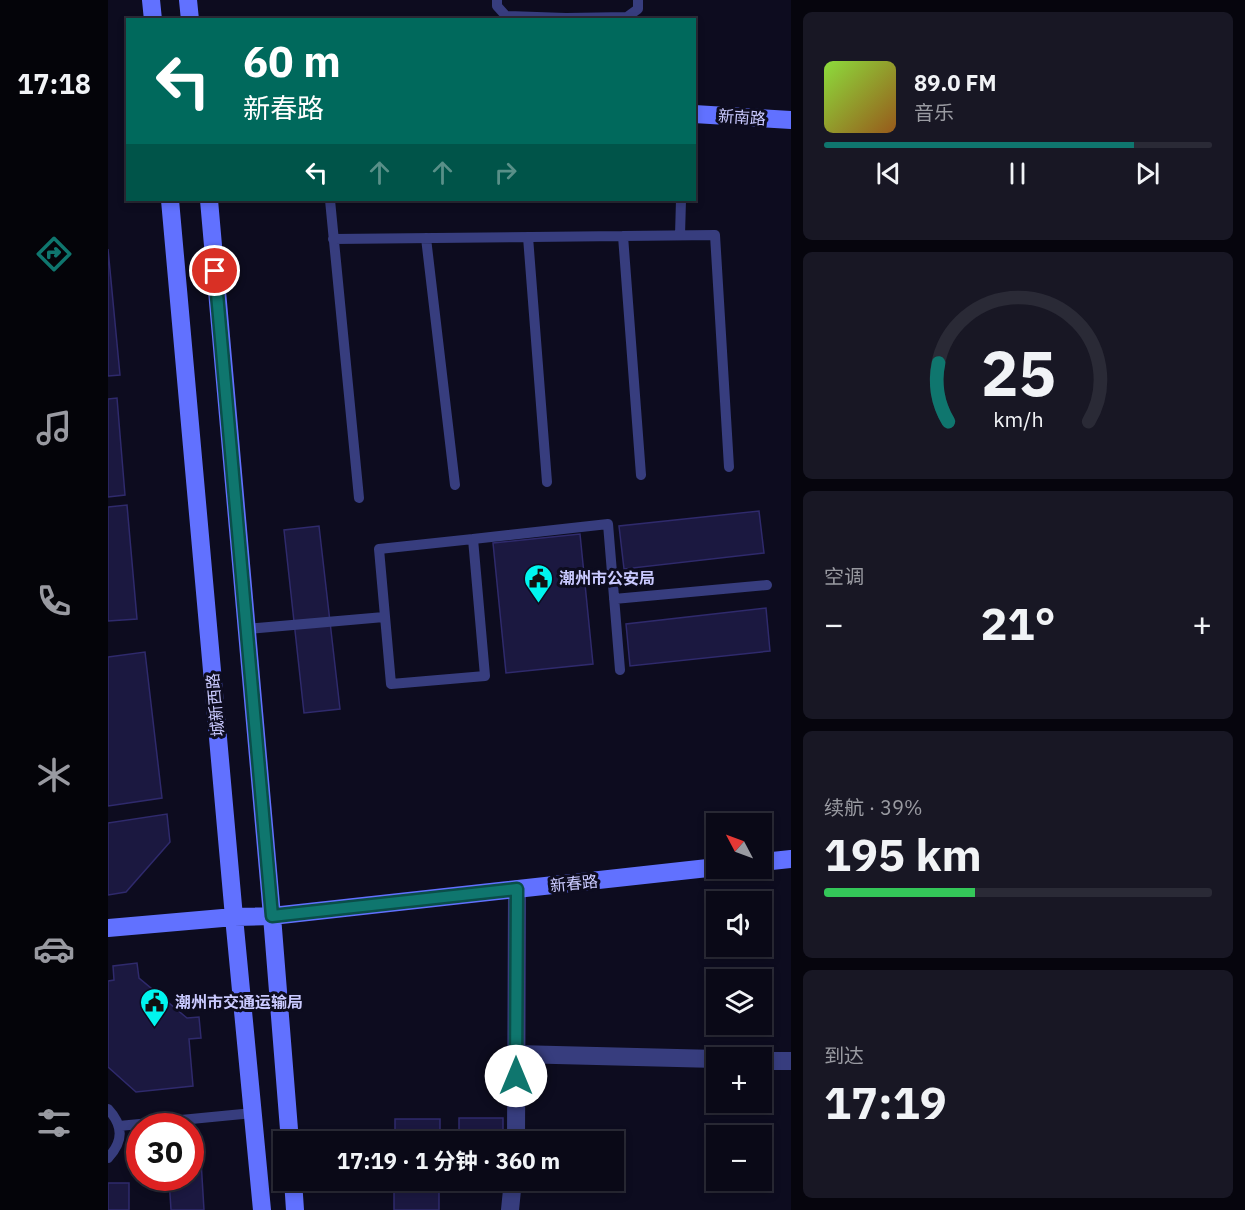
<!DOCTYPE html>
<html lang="zh">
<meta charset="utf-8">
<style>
:root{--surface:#0a0917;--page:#181724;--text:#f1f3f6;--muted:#999aa1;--line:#2a2a36;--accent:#0f766e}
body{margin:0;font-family:"IBM Plex Sans","Noto Sans SC",sans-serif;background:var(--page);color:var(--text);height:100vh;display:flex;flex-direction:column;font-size:22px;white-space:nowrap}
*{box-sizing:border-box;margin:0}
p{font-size:20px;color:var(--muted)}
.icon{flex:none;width:33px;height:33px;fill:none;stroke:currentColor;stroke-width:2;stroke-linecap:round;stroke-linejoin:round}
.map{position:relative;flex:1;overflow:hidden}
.panel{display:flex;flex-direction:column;gap:12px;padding:12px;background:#06050d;width:454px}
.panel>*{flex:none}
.banner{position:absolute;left:18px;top:18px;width:570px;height:183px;border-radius:0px;box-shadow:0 3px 9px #0003,0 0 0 2px var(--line);background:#00695c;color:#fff;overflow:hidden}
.needle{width:39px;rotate:311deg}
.tools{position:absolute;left:598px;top:813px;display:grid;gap:12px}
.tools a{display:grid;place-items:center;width:66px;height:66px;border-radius:0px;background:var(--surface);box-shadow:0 3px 9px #0003,0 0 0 2px var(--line);font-size:30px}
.speed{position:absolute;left:18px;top:1113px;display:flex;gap:12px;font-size:30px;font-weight:700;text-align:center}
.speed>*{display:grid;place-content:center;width:78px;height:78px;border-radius:50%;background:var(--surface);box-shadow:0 3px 9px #0003,0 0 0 2px var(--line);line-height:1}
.speed .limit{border:9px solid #d22;background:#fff;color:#111}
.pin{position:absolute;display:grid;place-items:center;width:51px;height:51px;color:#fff;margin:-26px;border:3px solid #fff;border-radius:50%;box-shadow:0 2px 6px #0007}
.me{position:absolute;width:66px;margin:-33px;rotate:0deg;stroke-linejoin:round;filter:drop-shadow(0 0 4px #0008)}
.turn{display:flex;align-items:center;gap:21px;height:126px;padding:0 18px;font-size:27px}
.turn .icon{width:78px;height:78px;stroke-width:2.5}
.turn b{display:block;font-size:42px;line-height:51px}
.lanes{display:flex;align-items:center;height:57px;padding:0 18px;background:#0003;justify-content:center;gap:30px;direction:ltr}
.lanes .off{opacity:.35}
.big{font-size:45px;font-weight:700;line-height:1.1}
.panel .tile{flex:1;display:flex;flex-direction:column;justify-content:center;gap:9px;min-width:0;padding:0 21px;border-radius:9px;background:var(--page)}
.panel .dial{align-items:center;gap:0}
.dial svg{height:156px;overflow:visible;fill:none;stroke:var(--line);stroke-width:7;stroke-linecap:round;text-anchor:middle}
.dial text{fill:var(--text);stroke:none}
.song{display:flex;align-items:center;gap:18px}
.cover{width:72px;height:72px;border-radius:9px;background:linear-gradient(135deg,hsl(90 70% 55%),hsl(30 70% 35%))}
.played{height:6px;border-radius:3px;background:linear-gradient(90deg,var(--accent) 80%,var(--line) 80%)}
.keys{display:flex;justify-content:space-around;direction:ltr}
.heat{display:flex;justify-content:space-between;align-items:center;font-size:33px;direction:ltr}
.charge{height:9px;border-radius:4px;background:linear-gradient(90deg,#34c759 39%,var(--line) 0)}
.trip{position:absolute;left:165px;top:1131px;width:351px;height:60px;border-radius:0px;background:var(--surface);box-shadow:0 3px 9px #0003,0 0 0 2px var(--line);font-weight:700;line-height:60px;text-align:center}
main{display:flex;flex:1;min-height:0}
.tab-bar{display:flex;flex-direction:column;width:108px;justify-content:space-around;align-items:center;background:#040409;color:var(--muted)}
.tab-bar .icon{width:42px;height:42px}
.tab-bar .selected{color:var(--accent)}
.tab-bar b{font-size:27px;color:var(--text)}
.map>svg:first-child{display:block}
</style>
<main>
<nav class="tab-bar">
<b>17:18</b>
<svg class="icon selected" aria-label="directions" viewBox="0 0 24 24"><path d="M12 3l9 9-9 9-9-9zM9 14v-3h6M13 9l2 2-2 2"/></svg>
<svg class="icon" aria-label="music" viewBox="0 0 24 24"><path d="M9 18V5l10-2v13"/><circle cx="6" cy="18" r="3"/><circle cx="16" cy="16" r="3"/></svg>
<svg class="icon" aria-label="phone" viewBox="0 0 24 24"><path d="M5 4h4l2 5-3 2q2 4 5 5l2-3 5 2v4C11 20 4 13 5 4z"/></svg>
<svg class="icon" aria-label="climate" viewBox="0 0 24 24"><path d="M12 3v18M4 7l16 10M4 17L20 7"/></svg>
<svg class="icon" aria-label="car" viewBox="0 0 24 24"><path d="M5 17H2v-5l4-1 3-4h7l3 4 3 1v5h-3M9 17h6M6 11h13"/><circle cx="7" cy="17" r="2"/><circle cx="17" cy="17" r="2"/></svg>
<svg class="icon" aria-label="filters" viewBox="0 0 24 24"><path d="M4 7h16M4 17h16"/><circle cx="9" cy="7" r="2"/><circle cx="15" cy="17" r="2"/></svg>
</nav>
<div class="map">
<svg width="683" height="1210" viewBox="0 0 683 1210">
<rect width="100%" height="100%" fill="#0d0c1f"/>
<path fill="#1b1840" stroke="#2f2a6c" stroke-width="1.5" d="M0,249l12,126 -12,1z
M9,398l8,97 -17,2v-98z
M19,505l10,114 -29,2v-114z
M651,511l5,42 -140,16 -5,-43z
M211,526l21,183 -36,4 -20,-183z
M472,534l13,130 -87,9 -13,-130z
M658,608l4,43 -140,15 -4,-42z
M37,652l17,146 -54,8v-149z
M59,814l3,28 -44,50 -18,3v-72z
M29,963l2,15 48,40 12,-1 2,21 -12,1 4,47 -57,6 -28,-25v-86l6,-1 -1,-14z
M351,1118h44v24h-44z
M287,1119h45v23h-45z
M92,1144l4,66h-33l-2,-32h21v-33z
M286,1180h45v30h-45z
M0,1183h21v27h-21z"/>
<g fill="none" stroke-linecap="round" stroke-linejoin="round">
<path stroke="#373d7e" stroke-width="10" d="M389,0v6l9,10 60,2 61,-1 11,-8v-9
M222,200l29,298
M572,235l1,-35
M515,236l18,239
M420,237l19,245
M318,238l29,247
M225,239l382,-4 14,232
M365,539l12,137 -94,8 -12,-135z
M365,539l135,-15 12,146
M506,599l153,-14
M139,629l137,-12
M0,1109c15,16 16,32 0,49
M11,1126l134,-13"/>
<path stroke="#373d7e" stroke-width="18" d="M408,1054l201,5
M654,1061h29
M408,1142l1,-253
M402,1210l3,-30"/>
<path stroke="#6171ff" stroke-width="18" d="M43,0l2,20
M80,0l2,20
M586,114l97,6
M62,200l64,717 28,293
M101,200l63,716 18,226
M654,862l29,-3
M0,928l126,-11 38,-1 445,-49
M185,1180l2,30"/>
</g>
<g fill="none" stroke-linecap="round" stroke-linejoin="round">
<defs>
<path id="route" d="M107,271l57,645 245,-27 -1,187"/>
</defs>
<use href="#route" stroke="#0a4d48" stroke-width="15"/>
<use href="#route" stroke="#0f766e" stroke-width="10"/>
</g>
<defs>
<symbol id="civic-pin" viewBox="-11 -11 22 30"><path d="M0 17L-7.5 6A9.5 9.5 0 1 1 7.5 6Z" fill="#00f5ef" stroke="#0d0c1f"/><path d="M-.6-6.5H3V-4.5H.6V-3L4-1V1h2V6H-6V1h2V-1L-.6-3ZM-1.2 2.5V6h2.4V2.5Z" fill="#111"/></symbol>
</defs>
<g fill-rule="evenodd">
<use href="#civic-pin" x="414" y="562" width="33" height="45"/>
<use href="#civic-pin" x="30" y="986" width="33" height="45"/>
</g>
<g text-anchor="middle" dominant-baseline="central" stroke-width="6" stroke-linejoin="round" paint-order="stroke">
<g font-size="16" fill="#cacaff" stroke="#0d0c1f">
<text transform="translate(634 117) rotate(4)">新南路</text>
<text transform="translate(107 705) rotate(-95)">城新西路</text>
<text transform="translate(466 883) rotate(-6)">新春路</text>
</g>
<g font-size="16" font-weight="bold" fill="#cacaff" stroke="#0d0c1f" text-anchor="start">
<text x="451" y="578">潮州市公安局</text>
<text x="67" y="1002">潮州市交通运输局</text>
</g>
</g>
</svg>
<div class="tools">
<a><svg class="needle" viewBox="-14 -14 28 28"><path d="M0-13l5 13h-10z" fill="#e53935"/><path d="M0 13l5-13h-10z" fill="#999aa1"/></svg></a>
<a><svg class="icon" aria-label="sound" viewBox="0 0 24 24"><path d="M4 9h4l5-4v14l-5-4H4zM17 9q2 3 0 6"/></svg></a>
<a><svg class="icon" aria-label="layers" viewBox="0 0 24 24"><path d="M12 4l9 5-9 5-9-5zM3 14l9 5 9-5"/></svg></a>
<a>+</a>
<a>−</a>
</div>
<div class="speed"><div class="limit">30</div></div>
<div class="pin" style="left:107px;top:271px;background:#d93025"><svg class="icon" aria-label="arrive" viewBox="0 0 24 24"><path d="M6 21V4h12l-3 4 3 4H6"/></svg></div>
<svg class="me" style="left:408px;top:1076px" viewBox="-20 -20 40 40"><circle r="19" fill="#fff"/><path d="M0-13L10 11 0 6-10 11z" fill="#0f766e"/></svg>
<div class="trip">17:19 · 1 分钟 · 360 m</div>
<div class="banner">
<div class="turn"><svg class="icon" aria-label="left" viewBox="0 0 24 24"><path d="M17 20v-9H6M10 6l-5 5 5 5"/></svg><div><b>60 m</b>新春路</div></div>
<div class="lanes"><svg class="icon" aria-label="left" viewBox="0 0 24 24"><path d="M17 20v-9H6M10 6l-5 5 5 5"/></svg><svg class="icon off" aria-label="ahead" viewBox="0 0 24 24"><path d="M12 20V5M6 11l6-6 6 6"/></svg><svg class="icon off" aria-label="ahead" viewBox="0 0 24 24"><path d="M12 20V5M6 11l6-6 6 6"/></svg><svg class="icon off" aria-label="right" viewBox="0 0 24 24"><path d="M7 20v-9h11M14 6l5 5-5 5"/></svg></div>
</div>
</div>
<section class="panel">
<div class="tile">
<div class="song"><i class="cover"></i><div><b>89.0 FM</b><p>音乐</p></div></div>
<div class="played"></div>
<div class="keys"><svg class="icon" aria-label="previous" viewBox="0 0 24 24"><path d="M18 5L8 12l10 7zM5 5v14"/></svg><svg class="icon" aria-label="pause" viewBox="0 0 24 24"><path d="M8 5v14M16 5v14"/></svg><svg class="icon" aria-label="next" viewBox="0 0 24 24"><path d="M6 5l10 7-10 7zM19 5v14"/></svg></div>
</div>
<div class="tile dial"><svg viewBox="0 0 100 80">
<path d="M14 69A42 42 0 1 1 86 69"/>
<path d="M14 69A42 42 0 0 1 9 39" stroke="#0f766e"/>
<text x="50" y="56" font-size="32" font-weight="700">25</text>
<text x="50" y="72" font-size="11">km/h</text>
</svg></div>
<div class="tile"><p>空调</p>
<div class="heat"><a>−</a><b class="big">21°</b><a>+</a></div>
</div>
<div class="tile"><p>续航 · 39%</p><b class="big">195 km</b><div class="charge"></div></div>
<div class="tile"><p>到达</p><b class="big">17:19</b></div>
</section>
</main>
